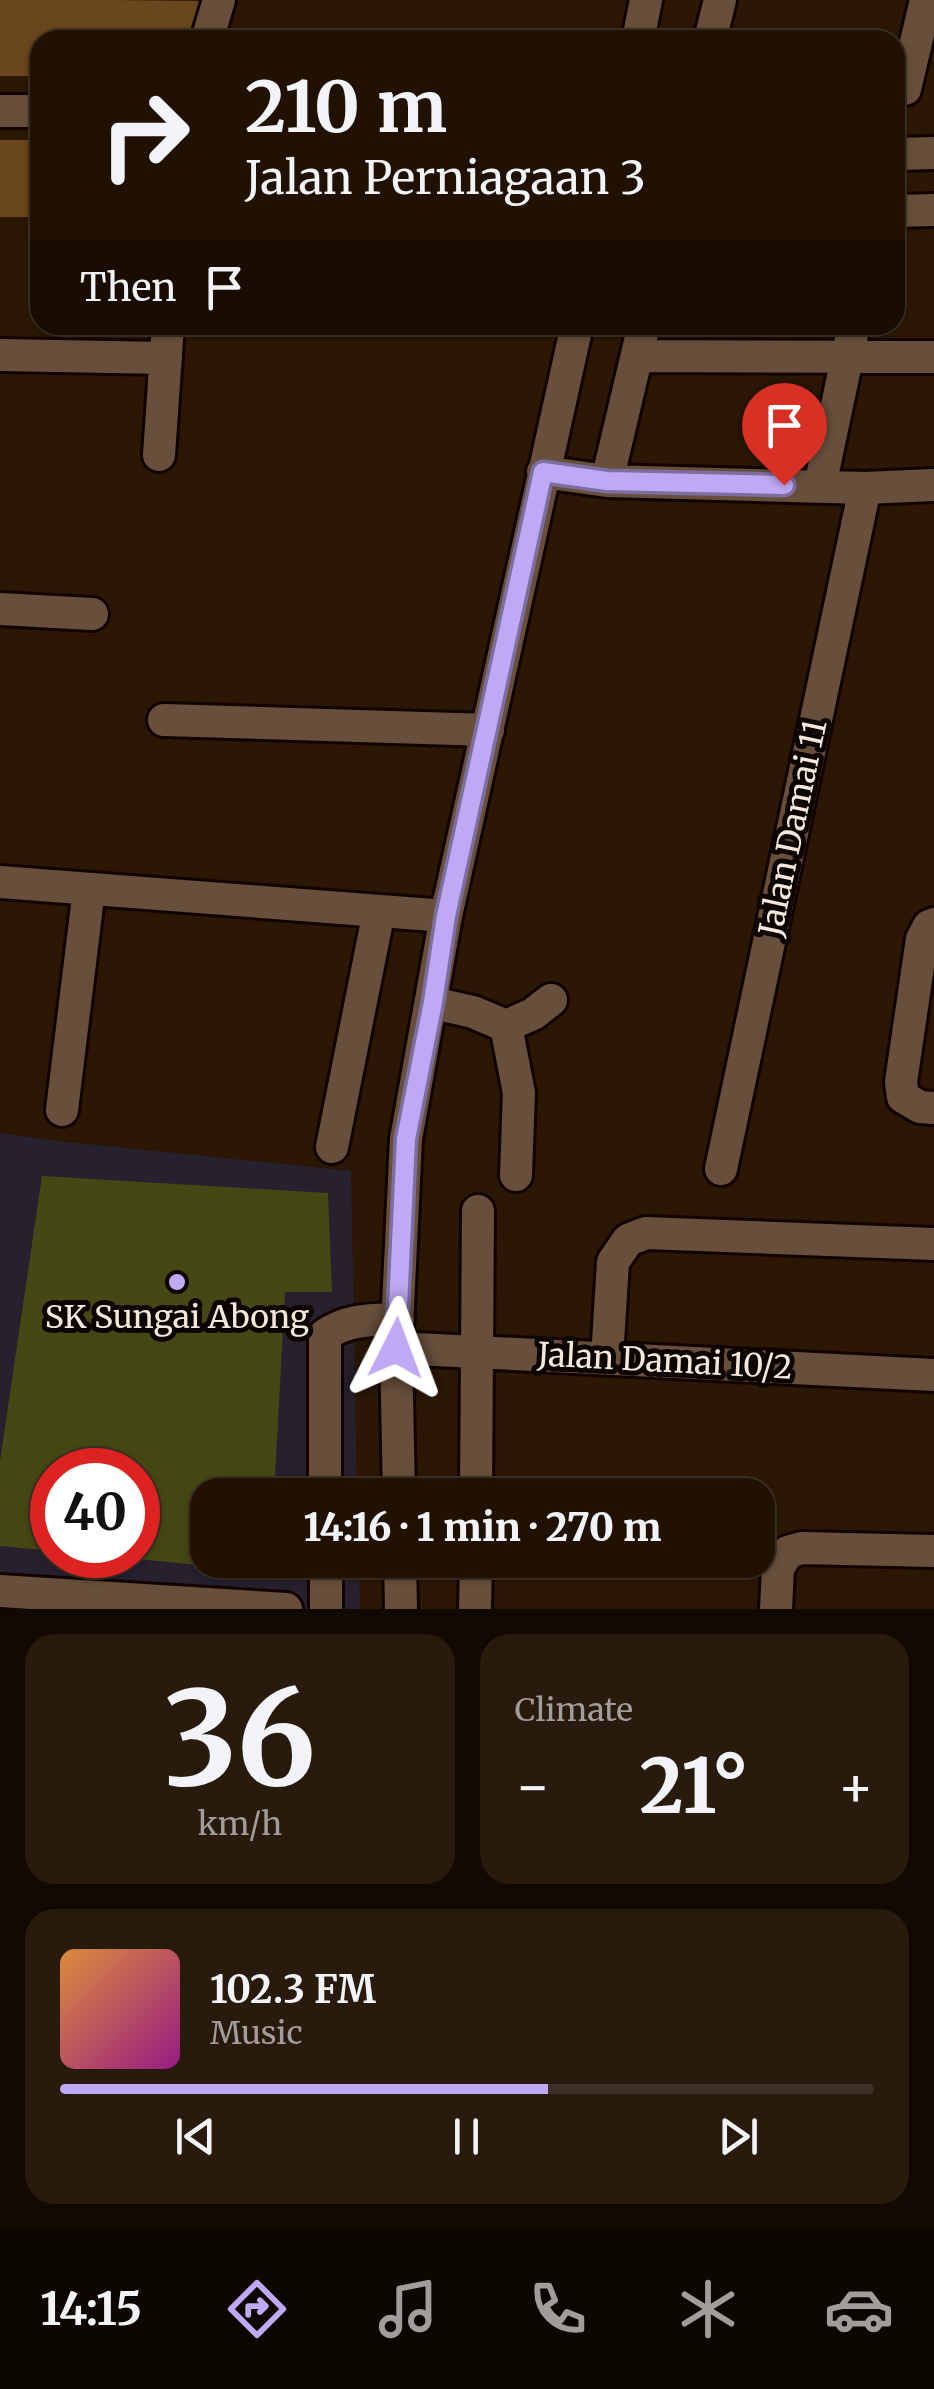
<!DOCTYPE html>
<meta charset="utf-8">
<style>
:root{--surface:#201103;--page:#281a0d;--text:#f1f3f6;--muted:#a29d9a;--line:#3d3125;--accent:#bfa9f4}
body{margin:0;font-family:Merriweather,serif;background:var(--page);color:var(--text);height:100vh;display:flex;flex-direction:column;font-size:38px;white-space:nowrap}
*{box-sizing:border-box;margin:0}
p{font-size:32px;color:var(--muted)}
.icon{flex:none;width:55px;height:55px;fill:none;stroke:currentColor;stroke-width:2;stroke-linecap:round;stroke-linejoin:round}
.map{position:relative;height:1609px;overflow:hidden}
.details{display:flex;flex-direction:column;gap:25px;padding:25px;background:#120902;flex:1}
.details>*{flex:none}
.top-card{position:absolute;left:30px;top:30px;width:875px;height:305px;border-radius:30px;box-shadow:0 2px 8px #0004,0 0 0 2px var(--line);background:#201103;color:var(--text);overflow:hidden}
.speed{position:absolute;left:30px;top:1448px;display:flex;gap:20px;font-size:50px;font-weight:700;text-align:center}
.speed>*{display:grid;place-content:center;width:130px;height:130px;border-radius:50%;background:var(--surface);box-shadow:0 2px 8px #0004,0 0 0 2px var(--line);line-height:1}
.speed .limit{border:15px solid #d22;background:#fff;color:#111}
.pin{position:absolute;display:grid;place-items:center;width:85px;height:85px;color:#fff;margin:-102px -42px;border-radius:50% 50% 50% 0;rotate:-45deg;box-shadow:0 0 10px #0007}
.pin .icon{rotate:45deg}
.me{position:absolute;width:110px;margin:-55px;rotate:3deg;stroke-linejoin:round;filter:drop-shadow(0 0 8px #0008)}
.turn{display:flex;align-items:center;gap:35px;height:210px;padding:0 50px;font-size:45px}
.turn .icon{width:130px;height:130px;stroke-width:2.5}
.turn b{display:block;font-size:70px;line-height:85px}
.then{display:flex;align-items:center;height:95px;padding:0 50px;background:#0003;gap:20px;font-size:38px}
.big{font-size:75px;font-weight:800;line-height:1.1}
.details .tile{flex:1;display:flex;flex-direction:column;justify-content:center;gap:15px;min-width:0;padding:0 35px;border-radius:30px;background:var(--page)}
.details .dial{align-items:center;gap:0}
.dial b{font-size:130px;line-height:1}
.song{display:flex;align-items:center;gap:30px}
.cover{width:120px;height:120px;border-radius:15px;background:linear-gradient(135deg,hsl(30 70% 55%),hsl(310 70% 35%))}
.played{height:10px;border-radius:5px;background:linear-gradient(90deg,var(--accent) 60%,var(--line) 60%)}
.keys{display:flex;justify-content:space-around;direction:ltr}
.heat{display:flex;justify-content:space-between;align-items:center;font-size:55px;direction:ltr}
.details .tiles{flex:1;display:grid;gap:25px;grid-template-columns:1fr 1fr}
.tile:last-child{grid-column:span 2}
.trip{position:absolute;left:190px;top:1478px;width:585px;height:100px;border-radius:30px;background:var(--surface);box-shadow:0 2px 8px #0004,0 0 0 2px var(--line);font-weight:800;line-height:100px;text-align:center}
.tab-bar{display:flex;height:160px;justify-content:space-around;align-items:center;background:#0d0701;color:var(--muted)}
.tab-bar .icon{width:70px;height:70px}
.tab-bar .current{color:var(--accent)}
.tab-bar b{font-size:45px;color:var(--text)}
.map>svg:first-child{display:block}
</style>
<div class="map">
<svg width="934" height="1609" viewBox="0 0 934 1609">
<rect width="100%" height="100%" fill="#2b1704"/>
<path fill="#26202f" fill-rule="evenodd" d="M0,1133l57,8 294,30 6,324h-149v65h151l1,49h-360zM52,1470h86v85h-86z"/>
<path fill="#454714" d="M42,1176l286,17 4,99h-47l-11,203h-66v65h62l-1,12 -172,-17h41v-85h-86v81l-52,-5v-85z"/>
<path fill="#69461c" d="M0,0h116l84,1 -10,39h-150v36h-40z
M0,140h40v77h-40z"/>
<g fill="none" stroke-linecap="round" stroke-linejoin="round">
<defs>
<path id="minor" d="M207,40l12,-40
M638,40l8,-40
M710,40l10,-40
M905,89l21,-89
M0,111h40
M895,154l39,-1
M895,211l39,-1
M0,355l166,3
M637,356l297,1
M159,455l9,-130
M543,472l64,9 258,7 69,-3
M607,481l37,-156
M820,486l34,-161
M0,609l92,5
M164,720l324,10
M0,882l446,34
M934,924l-5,2 -7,13 -21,143 2,15 17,10 14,1
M433,1003l40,9 33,14 13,67 -3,82
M506,1026l27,-12 18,-14
M62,1110l27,-221
M332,1147l47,-236
M721,1169l144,-681
M396,1348l538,27
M607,1358l6,-96 15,-22 18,-7 288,11
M325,1495v-160c23,-16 46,-15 73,-16
M399,1495l-3,-147 10,-209 40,-223 131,-591
M476,1495l2,-284
M326,1560v49
M400,1560l1,49
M0,1591l286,18
M475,1609l1,-49
M776,1609l2,-41 10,-16 14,-4 132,3"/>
</defs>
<use href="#minor" stroke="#120300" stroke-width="38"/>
<use href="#minor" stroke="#674f3b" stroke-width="32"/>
</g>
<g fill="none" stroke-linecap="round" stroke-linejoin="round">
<defs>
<path id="route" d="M396,1348l10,-209 27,-137 13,-86 97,-444 64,9 177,4"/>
</defs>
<use href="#route" stroke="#7c6e9f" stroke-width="25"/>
<use href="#route" stroke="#bfa9f4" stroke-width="18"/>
</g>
<circle fill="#bfa9f4" stroke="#0d0501" stroke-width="4" cx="177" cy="1282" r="10"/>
<g text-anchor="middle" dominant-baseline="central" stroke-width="10" stroke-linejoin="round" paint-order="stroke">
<g font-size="32" fill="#f5e7db" stroke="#0d0501">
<text transform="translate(793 828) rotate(-78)">Jalan Damai 11</text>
<text transform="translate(665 1361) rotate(3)">Jalan Damai 10/2</text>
</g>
<g font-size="32" fill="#f5e7db" stroke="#0d0501">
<text x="177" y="1317">SK Sungai Abong</text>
</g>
</g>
</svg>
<div class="speed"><div class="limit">40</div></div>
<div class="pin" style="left:784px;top:485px;background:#d93025"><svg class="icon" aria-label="arrive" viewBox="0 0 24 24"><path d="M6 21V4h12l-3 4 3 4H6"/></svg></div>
<svg class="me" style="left:396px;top:1348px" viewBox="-20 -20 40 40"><path d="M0-17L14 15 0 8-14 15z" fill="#bfa9f4" stroke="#fff" stroke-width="4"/></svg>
<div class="trip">14:16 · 1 min · 270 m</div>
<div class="top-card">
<div class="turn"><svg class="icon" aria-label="right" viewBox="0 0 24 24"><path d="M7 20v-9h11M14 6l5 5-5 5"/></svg><div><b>210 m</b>Jalan Perniagaan 3</div></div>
<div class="then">Then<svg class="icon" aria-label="arrive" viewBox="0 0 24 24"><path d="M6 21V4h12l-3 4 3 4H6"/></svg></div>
</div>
</div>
<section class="details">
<div class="tiles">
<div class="tile dial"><b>36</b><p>km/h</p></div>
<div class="tile"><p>Climate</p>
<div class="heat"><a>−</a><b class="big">21°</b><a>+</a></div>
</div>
<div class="tile">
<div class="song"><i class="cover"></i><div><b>102.3 FM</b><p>Music</p></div></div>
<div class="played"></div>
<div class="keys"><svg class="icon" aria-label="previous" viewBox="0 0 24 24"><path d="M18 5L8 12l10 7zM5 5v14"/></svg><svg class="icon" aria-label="pause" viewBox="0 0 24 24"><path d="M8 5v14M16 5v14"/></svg><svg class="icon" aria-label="next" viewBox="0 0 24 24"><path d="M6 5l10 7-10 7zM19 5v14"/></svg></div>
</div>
</div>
</section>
<nav class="tab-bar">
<b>14:15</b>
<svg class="icon current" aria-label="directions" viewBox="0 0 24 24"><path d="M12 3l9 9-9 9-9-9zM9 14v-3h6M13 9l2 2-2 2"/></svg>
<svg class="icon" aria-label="music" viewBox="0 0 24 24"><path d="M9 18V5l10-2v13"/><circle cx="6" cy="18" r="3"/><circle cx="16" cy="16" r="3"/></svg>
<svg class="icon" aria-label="phone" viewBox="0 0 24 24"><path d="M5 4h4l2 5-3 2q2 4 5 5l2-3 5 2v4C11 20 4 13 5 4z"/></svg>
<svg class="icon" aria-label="climate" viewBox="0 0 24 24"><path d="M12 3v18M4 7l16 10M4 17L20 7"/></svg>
<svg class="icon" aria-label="car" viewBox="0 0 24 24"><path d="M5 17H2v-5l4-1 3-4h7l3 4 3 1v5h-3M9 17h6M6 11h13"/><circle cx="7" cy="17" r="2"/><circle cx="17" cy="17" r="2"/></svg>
</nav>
